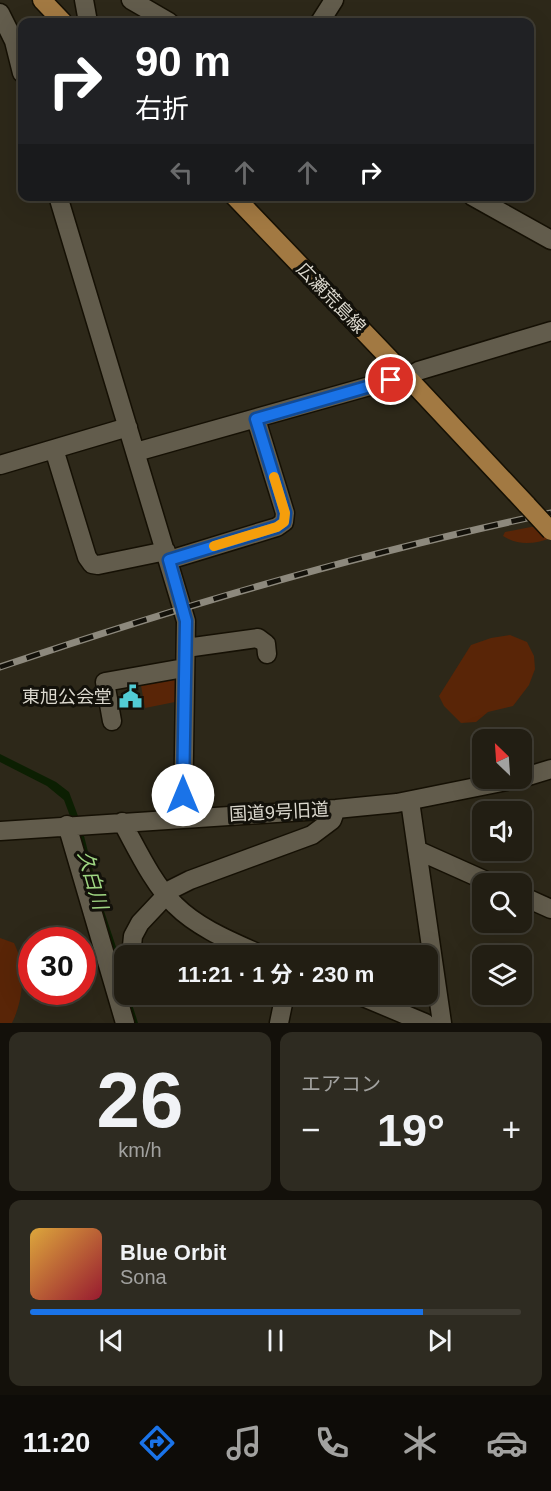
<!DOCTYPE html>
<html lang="ja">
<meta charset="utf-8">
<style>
:root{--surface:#221e13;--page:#2e2b21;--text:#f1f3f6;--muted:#a2a2a0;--line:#3f3c33;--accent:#1a73e8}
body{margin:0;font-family:Helvetica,"Noto Sans JP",sans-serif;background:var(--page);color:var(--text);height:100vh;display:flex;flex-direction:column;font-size:22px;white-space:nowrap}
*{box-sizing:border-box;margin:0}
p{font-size:20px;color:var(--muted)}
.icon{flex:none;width:33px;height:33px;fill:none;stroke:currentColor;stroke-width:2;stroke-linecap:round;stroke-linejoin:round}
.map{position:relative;height:1023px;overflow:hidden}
.drawer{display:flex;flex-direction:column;gap:9px;padding:9px;background:#13100a;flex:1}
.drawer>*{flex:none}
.banner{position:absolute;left:18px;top:18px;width:516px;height:183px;border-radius:12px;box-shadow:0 6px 24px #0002,0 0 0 2px var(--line);background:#202124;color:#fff;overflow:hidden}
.needle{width:39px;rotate:335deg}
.tools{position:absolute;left:472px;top:729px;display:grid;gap:12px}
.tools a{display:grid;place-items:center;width:60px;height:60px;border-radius:12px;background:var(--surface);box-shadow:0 6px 24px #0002,0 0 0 2px var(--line);font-size:30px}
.speed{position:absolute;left:18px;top:927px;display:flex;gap:12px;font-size:30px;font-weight:700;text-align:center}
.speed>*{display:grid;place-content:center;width:78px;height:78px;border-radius:50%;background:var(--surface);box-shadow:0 6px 24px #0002,0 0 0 2px var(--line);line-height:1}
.speed .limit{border:9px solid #d22;background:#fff;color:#111}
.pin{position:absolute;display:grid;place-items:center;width:51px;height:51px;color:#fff;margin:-26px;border:3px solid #fff;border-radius:50%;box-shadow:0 2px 6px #0007}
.me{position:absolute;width:66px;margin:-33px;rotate:0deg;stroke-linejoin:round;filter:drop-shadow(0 0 4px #0008)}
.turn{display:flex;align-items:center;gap:21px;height:126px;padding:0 18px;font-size:27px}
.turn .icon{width:78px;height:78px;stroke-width:2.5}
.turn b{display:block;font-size:42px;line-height:51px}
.lanes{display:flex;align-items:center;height:57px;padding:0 18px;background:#0003;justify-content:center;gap:30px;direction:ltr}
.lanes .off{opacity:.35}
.big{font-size:45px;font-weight:700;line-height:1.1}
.drawer .widget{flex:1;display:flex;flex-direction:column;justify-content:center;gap:9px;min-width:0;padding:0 21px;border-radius:12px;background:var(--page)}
.drawer .dial{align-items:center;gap:0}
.dial b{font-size:78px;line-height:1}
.song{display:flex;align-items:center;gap:18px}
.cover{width:72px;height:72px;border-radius:9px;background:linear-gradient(135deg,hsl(40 70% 55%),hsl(350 70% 35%))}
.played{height:6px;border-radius:3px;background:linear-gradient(90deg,var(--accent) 80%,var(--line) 80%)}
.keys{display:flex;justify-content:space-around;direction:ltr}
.heat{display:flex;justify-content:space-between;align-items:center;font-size:33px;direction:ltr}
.drawer .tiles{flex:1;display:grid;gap:9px;grid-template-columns:1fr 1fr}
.widget:last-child{grid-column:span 2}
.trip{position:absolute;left:114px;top:945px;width:324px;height:60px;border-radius:12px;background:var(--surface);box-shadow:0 6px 24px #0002,0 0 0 2px var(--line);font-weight:700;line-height:60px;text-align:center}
.tab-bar{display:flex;height:96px;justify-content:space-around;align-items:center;background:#0e0c08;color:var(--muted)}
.tab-bar .icon{width:42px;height:42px}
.tab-bar .selected{color:var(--accent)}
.tab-bar b{font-size:27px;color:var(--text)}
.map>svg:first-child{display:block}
</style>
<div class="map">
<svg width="551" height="1023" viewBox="0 0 551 1023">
<rect width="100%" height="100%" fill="#2d2819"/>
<path fill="#592507" d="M551,523v15c-16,6 -33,8 -48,-2l2,-4z
M510,635l17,7 7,14 1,13 -6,16 -16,21 -25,6 -12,10 -15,1 -17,-17 -5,-10 32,-51 20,-7z
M175,674v28l-30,6 -5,-28z
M0,938l14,5c12,24 10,56 -2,80h-12z"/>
<path fill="#0c1f02" d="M0,754l56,28 13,10 9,24h-8l-6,-16 -17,-14 -47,-24z
M77,836h7l16,63 24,72v23l5,1 9,28h-8z"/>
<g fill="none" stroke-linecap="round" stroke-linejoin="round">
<defs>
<path id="minor" d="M84,0l4,22
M131,0l38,22
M0,13l14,28 8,32
M320,22l14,-22
M58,196l128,425 -3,197
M472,196l79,44
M418,371l133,-40
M54,449l33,108 5,7 6,1 68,-14
M136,452l255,-72
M0,465l128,-38
M169,560l108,-33 7,-5 1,-9 -29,-94
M186,648l72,-10 8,6 1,10
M112,721l-7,-39 79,-14
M522,778l29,-9
M410,801l32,222
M122,822c15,27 31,62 53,83 24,24 58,37 89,51
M67,825l58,198
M0,831l336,-22 61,-6 124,-25
M417,850l76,34
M522,896l29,13
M131,956l2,-20 7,-13 32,-34 18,-9 122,-45 20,-15 4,-11
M356,994l69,29
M279,1023l6,-29"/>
<path id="major" d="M42,0l21,22
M234,196l176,184 117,125"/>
</defs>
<use href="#minor" stroke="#151004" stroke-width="21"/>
<use href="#major" stroke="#151004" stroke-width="21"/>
<use href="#minor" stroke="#625c4c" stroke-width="18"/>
<use href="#major" stroke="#a27942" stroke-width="18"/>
<defs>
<path id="rail" d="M0,667c181,-61 364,-115 551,-154"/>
</defs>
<use href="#rail" stroke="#8d897d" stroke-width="7"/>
<use href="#rail" stroke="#13110a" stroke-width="4.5" stroke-dasharray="14" stroke-linecap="butt"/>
<defs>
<path id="major-bridge" d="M527,505l24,26"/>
</defs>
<use href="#major-bridge" stroke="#151004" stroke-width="21" stroke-linecap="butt"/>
<use href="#major-bridge" stroke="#a27942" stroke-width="18"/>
</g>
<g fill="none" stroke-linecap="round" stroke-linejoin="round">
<defs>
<path id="route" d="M183,795l3,-174 -17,-61 108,-33 7,-5 1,-9 -29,-94 135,-39"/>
</defs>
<use href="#route" stroke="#114b97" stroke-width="15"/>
<use href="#route" stroke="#1a73e8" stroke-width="10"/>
<path stroke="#f59e0b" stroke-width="10" d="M214,546l63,-19 7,-5 1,-9 -11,-36"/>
</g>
<defs>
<symbol id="civic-bare" viewBox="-9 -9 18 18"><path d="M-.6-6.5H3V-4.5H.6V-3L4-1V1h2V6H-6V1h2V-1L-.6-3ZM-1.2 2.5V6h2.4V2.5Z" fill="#52ccd5" stroke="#13110a" stroke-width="2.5" paint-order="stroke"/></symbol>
</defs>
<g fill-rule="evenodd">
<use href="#civic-bare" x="114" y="680" width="33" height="33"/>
</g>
<g text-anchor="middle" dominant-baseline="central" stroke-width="6" stroke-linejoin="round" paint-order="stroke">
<g font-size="18" fill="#dbd8ce" stroke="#13110a">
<text transform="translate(331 298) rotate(46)">広瀬荒島線</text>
<text transform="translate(279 812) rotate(-3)">国道9号旧道</text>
</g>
<g font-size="18" fill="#dbd8ce" stroke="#13110a" text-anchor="end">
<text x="112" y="697">東旭公会堂</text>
</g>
<g font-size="20" font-style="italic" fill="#9fd682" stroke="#13110a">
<text transform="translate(93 880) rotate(74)">久白川</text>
</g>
</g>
</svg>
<div class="tools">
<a><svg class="needle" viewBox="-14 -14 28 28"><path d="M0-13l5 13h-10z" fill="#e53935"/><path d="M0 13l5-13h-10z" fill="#a2a2a0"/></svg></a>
<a><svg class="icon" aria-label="sound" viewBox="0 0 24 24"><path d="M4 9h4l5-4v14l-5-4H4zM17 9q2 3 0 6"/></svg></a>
<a><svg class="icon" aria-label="search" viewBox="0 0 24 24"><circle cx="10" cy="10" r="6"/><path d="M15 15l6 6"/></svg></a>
<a><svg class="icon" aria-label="layers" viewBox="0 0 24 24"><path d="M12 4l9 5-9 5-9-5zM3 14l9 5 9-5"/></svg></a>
</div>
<div class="speed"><div class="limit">30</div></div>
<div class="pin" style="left:391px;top:380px;background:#d93025"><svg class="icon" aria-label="arrive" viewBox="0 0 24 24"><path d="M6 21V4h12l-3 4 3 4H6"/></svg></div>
<svg class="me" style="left:183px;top:795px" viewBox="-20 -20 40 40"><circle r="19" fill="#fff"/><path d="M0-13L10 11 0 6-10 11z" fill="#1a73e8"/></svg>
<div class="trip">11:21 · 1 分 · 230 m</div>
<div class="banner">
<div class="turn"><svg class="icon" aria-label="right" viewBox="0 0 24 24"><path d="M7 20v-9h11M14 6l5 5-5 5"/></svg><div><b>90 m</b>右折</div></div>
<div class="lanes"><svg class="icon off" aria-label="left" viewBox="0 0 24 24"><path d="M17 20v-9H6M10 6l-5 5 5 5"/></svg><svg class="icon off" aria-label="ahead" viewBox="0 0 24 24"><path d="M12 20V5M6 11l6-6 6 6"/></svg><svg class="icon off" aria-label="ahead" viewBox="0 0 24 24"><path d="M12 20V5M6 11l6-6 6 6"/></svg><svg class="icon" aria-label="right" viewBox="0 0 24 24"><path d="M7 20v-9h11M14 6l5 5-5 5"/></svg></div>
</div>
</div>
<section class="drawer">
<div class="tiles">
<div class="widget dial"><b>26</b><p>km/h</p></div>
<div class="widget"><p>エアコン</p>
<div class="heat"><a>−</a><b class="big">19°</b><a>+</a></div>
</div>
<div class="widget">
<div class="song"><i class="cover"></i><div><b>Blue Orbit</b><p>Sona</p></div></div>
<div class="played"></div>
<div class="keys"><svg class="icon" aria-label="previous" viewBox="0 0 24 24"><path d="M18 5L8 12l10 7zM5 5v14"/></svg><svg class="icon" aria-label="pause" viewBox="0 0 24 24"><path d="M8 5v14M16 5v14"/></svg><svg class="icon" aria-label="next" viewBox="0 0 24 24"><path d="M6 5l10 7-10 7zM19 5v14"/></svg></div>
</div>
</div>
</section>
<nav class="tab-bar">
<b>11:20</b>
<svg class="icon selected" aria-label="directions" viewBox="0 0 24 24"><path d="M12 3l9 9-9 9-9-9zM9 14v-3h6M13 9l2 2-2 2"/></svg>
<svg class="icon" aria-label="music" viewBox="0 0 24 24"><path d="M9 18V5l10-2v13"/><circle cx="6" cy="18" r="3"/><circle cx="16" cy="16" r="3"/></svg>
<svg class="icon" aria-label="phone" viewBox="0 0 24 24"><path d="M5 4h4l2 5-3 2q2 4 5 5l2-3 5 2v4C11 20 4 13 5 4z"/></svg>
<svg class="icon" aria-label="climate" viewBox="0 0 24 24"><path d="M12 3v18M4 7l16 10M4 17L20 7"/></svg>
<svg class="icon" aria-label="car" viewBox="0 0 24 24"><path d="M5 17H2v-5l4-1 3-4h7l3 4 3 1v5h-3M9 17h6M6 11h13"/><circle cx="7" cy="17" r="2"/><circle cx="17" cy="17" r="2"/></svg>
</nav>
